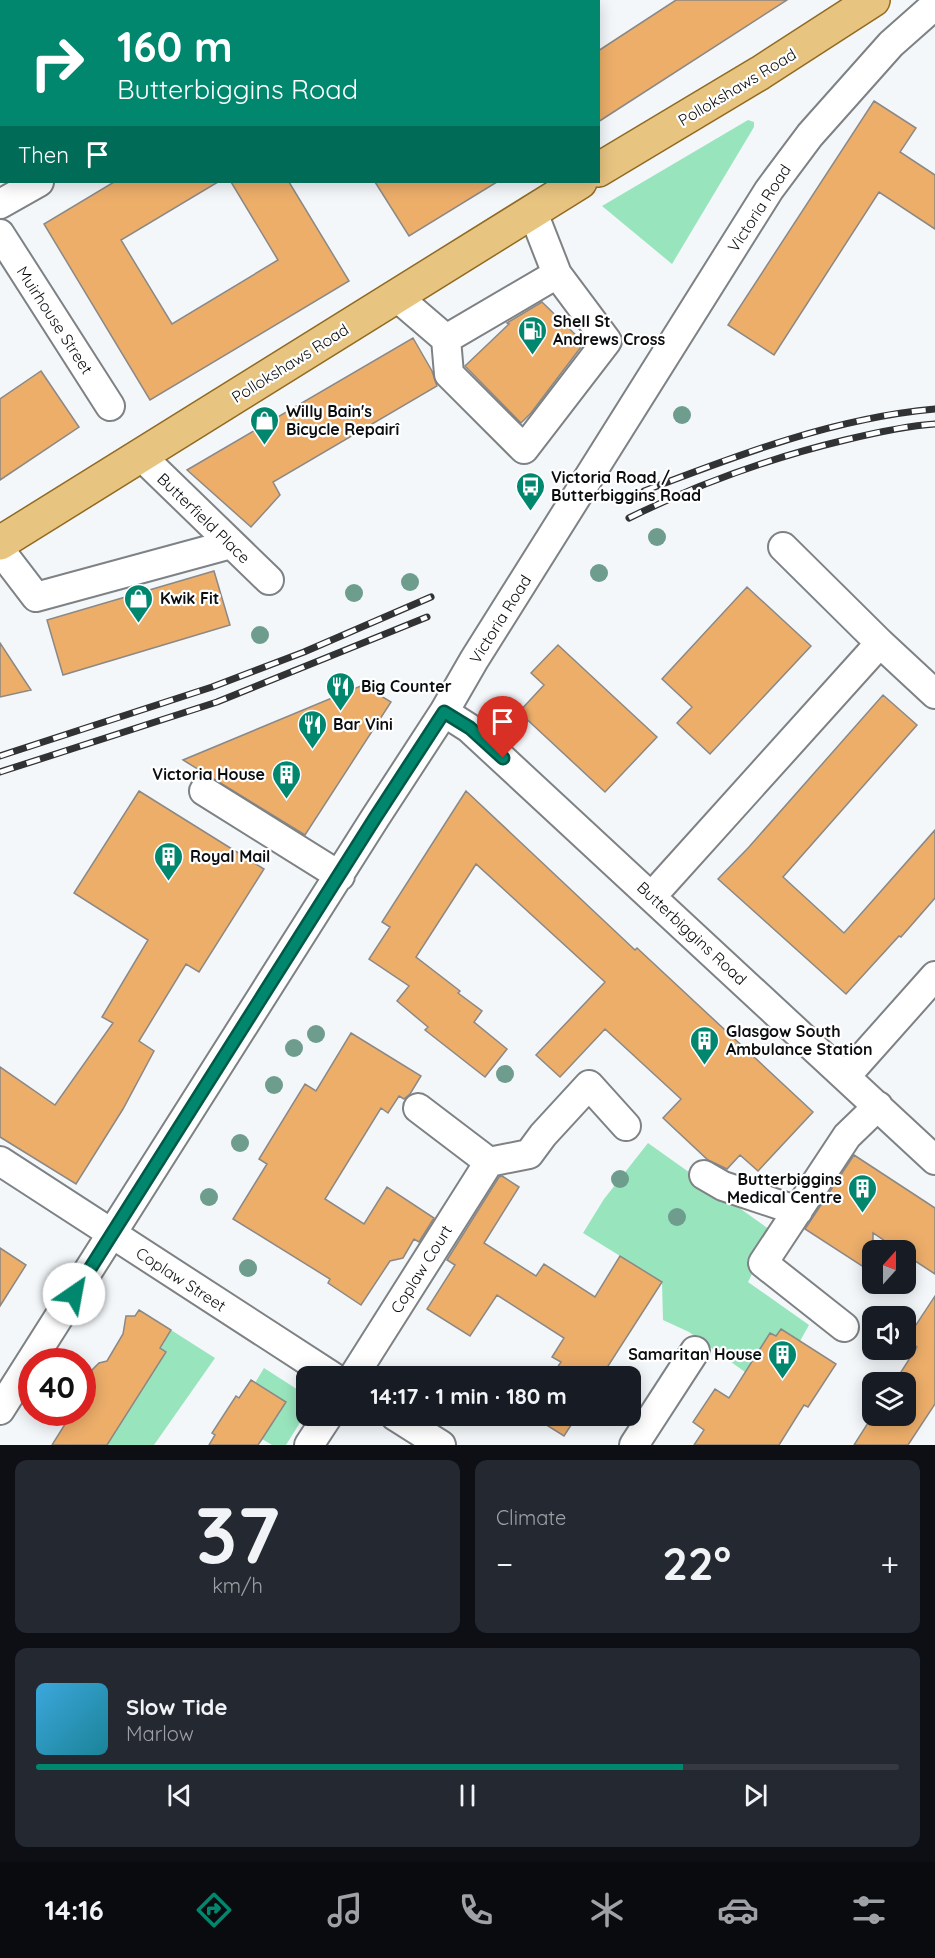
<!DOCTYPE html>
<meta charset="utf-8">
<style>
:root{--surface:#171b24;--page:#242831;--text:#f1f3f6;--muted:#9ea1a6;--line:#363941;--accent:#00876d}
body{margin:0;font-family:Quicksand,sans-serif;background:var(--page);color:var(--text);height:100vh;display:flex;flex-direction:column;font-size:22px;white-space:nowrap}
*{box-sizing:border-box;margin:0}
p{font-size:20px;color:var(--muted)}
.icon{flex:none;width:33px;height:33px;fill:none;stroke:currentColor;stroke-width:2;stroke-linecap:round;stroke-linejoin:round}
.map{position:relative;height:1445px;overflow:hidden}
.drawer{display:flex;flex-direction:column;gap:15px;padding:15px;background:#0d0f14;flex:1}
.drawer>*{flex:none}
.guide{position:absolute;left:0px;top:0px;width:600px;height:183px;box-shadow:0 3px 15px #0003;background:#00876d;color:#fff;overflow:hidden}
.needle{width:39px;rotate:21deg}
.tools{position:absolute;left:862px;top:1240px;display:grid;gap:12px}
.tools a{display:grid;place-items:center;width:54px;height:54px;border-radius:12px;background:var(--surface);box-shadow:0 3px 15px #0003;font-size:30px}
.speed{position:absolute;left:18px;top:1348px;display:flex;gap:12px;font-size:30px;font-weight:700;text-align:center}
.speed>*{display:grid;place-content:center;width:78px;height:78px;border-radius:50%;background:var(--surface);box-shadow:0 3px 15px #0003;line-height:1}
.speed .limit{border:9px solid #d22;background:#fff;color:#111}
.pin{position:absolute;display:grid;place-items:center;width:51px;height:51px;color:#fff;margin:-62px -26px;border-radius:50% 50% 50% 0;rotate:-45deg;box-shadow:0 0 6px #0007}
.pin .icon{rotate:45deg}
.me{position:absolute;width:66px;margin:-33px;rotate:33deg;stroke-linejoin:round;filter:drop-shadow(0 0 4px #0008)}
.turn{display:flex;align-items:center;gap:21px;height:126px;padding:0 18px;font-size:27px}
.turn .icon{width:78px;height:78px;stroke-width:2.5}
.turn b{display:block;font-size:42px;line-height:51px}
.then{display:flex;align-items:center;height:57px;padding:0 18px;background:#0003;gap:12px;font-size:22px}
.big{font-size:45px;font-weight:700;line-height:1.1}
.drawer .tile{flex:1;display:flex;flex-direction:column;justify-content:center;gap:9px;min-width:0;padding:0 21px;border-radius:12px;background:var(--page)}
.drawer .dial{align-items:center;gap:0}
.dial b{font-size:78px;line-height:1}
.song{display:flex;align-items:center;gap:18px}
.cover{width:72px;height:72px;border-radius:9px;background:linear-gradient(135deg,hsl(200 70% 55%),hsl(190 70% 35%))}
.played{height:6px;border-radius:3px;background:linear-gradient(90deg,var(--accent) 75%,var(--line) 75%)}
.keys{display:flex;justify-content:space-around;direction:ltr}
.heat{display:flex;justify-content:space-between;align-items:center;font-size:33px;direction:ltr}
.drawer .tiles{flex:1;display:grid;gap:15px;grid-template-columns:1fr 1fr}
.tile:last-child{grid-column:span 2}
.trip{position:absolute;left:296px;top:1366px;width:345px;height:60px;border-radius:12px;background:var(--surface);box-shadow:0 3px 15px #0003;font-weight:700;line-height:60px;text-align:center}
.tabs{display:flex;height:96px;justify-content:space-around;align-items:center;background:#090b0e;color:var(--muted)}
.tabs .icon{width:42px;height:42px}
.tabs .on{color:var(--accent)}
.tabs b{font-size:27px;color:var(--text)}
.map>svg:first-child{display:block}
</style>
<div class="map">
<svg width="935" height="1445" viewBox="0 0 935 1445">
<rect width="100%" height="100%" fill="#f3f7fa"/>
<path fill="#98e5bd" d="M748,120l6,2v5l-82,137 -70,-58z
M648,1143l125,89 -25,50 61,43 -9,16 -19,-12 -5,7 -6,-3 -25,39 -56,-40 -26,-12 -1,-38 -79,-49 21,-34z
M171,1330l44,28 -61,87h-47z
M264,1368l42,27v18l-20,32h-14l-10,-6 24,-37 -31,-19z"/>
<path fill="#edae6a" stroke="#8b8885" stroke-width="1.5" d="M676,0h111l-189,122v-71z
M874,101l42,27 -16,24 35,23v54l-56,-37 -105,163 -46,-30z
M114,182h104l-97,58 51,84 106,-64 -47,-78h58l60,99 -199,119 -106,-176z
M375,182h122l-88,54z
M542,302l42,41 -53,70 -10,10 -56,-57 44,-42 -2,-1z
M413,338l19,33 5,15 -164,96 7,13 -29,32 -64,-57z
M41,371l38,56 -79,53v-81z
M214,571l16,54 -167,50 -16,-55z
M747,587l64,59 -101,108 -33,-31 15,-16 -30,-28z
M0,643l21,32 10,15 -31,7z
M558,645l99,92 -52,55 -86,-80 25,-27 -13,-12z
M363,685l28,17 -86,133 -122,-75z
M883,695l34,30 -134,152 61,56 91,-103v68l-34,39 -2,-1 -53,58 -128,-115 31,-32z
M139,791l125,78 -65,103 -13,-8 -47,77 15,10 -31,58 -47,75 -76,-47v-70l55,38 58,-82 -11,-6 46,-77 -74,-47z
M466,791l169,159 2,-2 176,164 -55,59 -18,-16 -13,14 -19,-9 -45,-42 18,-19 -76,-70 -45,48 -24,-22 69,-73 -129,-118 -60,93 44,34 -2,2 24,18 -8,11 33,27 -22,28 -60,-47 3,-3 -31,-26 12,-15 -40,-27 21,-32 -8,-5z
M351,1033l70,43 -11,18 -6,5 -5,-3 -11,17 -7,-5 -56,91 39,25 23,-37 47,31 -15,24 -5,-3 -11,19 -13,3 -29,44 -33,-22 2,-4 -97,-60 34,-55 -8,-5 46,-75 11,7z
M854,1155l81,53v66l-29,-19v-4h-6l-27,-18v40l-68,-44z
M502,1176l17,11 -35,56 52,33 8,-12 51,33 25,-41 42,26 -61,95h-50l10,-15 -9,-5 12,-19 -67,-43 -27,41 -43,-27 28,-44 -8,-5 52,-83z
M0,1248l26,17 -26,41z
M935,1296v108l-27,41h-54l19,-30 33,1v-33h-12l23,-36 -11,-7z
M139,1310l32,20 -11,18 6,4 -59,93h-55l20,-32h10v-16l5,-7 -2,-5 7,-15 7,-7 8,-2 16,-27 3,-18h9z
M781,1329l55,35 -28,43 -4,-2 -25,40h-85l10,-15 -11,-8 22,-33 14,9 41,-65 6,3z
M251,1380l35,22 -24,37 -4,6h-49l6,-10 -3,-2 24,-37 3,2z
M532,1416h45l-13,20z"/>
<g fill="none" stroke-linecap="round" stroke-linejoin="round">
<defs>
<path id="minor" d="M234,0l1,2
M345,2l2,-2
M0,204l39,-22
M0,234l110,172
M397,297l49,42 111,-65 -25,-64
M446,339l3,35 75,75 83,-108 -50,-67
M140,455l129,125
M783,547l97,96
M0,550l36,47 195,-53
M444,712l25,16 466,432
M204,791l136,85
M652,896l228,-253 55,51
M846,1076l89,-100
M0,1161l333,216
M489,1162l40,-8 14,-19 46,-50 37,41
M704,1175l19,11 75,25
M844,1327l-81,-64 84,-127 31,-30
M353,1377l136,-215 -71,-54
M0,1410l375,-592 69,-106 30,-52 295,-470 41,-55 81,-91 44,-39
M395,1416l46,29
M309,1445l19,-29
M634,1445l61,-94"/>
<path id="major" d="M598,170l162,-97 113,-73
M0,543l580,-361"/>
</defs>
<use href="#minor" stroke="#7e8285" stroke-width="32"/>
<use href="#major" stroke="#916a22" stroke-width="36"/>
<use href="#minor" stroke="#fff" stroke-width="28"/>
<use href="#major" stroke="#e8c481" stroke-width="33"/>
<defs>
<path id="rail" d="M644,491c94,-36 190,-73 291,-82
M629,518c69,-34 141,-60 216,-78 29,-7 60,-14 90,-16
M0,756l212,-69 92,-35 127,-55
M0,772l217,-70 210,-85"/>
</defs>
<use href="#rail" stroke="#303234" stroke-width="7"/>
<use href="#rail" stroke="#fff" stroke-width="4.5" stroke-dasharray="14" stroke-linecap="butt"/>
</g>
<g fill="#6e9c8d">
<circle cx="682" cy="415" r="9"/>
<circle cx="657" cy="537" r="9"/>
<circle cx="599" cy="573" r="9"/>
<circle cx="410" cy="582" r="9"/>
<circle cx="354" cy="593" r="9"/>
<circle cx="260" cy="635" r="9"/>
<circle cx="316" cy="1034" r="9"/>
<circle cx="294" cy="1048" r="9"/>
<circle cx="505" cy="1074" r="9"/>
<circle cx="274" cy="1085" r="9"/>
<circle cx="240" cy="1143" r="9"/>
<circle cx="620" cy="1179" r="9"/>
<circle cx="209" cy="1197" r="9"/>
<circle cx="677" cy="1217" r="9"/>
<circle cx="248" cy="1268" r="9"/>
</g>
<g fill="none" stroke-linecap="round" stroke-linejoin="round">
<defs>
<path id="route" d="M74,1294l301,-476 69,-106 26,16 33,30"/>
</defs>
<use href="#route" stroke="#005847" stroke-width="15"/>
<use href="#route" stroke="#00876d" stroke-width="10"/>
</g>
<defs>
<symbol id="fuel-pin" viewBox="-11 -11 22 30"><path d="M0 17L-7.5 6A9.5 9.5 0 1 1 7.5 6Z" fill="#00876d" stroke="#fff"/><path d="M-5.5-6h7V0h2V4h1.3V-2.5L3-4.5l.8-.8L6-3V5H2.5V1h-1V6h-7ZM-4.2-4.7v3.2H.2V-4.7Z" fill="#fff"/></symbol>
<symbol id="shop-pin" viewBox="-11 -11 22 30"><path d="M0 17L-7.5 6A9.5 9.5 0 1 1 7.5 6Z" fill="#00876d" stroke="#fff"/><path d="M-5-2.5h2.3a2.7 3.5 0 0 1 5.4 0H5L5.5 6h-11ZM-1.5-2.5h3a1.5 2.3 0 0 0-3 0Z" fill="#fff"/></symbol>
<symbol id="bus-pin" viewBox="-11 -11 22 30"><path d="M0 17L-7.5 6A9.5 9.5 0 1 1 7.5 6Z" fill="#00876d" stroke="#fff"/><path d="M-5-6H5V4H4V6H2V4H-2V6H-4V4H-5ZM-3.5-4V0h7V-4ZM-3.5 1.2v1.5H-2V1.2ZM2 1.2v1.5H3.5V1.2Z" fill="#fff"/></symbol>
<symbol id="restaurant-pin" viewBox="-11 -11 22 30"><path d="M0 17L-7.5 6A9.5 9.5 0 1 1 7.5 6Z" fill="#00876d" stroke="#fff"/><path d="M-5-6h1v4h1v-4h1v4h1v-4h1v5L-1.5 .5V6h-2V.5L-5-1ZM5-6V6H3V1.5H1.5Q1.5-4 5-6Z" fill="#fff"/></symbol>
<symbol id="building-pin" viewBox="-11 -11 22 30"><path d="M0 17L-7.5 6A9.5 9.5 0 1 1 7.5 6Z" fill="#00876d" stroke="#fff"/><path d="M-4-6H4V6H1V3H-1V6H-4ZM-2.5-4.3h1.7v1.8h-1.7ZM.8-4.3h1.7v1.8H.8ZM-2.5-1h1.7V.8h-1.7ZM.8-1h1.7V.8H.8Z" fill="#fff"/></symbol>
</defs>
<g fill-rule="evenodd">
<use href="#fuel-pin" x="516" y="314" width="33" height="45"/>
<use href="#shop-pin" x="248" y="404" width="33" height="45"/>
<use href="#bus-pin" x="514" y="470" width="33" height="45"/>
<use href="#shop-pin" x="122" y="582" width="33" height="45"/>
<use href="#restaurant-pin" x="324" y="670" width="33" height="45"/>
<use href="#restaurant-pin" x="296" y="708" width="33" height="45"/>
<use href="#building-pin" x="270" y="758" width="33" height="45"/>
<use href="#building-pin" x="152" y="840" width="33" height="45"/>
<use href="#building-pin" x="688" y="1024" width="33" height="45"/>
<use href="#building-pin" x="846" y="1172" width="33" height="45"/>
<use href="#building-pin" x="766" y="1338" width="33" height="45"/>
</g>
<g text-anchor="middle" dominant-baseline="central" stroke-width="4.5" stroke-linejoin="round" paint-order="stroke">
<g font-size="16" fill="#0b0d0e" stroke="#fff">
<text transform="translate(737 87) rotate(-31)">Pollokshaws Road</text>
<text transform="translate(759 208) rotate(-57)">Victoria Road</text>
<text transform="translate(55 320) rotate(57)">Muirhouse Street</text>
<text transform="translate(290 363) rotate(-32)">Pollokshaws Road</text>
<text transform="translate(204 518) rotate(44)">Butterfield Place</text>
<text transform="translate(500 619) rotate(-58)">Victoria Road</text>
<text transform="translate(692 933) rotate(43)">Butterbiggins Road</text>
<text transform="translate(421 1269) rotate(-58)">Coplaw Court</text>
<text transform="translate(181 1279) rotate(33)">Coplaw Street</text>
</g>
<g font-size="16" font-weight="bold" fill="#0b0d0e" stroke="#fff" text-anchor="start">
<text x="553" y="321">Shell St<tspan x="553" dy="18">Andrews Cross</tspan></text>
<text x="286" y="411">Willy Bain's<tspan x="286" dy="18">Bicycle Repairî</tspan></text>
<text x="551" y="477">Victoria Road /<tspan x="551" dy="18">Butterbiggins Road</tspan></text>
<text x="160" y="598">Kwik Fit</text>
<text x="361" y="686">Big Counter</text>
<text x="333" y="724">Bar Vini</text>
<text x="265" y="774" text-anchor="end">Victoria House</text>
<text x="190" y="856">Royal Mail</text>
<text x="726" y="1031">Glasgow South<tspan x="726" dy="18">Ambulance Station</tspan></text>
<text x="842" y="1179" text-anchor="end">Butterbiggins<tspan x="842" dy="18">Medical Centre</tspan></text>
<text x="762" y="1354" text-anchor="end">Samaritan House</text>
</g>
</g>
</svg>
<div class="tools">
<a><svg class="needle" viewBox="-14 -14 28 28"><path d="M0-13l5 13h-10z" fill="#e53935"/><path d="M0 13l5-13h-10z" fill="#9ea1a6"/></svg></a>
<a><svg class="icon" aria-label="sound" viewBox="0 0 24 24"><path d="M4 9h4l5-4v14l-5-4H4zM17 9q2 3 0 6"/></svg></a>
<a><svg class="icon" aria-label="layers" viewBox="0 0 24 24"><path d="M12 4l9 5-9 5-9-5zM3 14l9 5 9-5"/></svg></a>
</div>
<div class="speed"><div class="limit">40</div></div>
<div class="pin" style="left:503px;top:758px;background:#d93025"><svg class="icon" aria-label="arrive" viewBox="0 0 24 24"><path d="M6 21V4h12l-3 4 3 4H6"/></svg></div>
<svg class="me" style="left:74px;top:1294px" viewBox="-20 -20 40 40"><circle r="19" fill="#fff"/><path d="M0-13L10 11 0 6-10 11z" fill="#00876d"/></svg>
<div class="trip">14:17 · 1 min · 180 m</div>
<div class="guide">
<div class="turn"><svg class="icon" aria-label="right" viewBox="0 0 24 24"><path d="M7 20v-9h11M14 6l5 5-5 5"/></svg><div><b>160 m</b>Butterbiggins Road</div></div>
<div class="then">Then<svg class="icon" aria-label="arrive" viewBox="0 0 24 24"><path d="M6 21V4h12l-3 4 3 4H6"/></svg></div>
</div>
</div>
<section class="drawer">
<div class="tiles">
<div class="tile dial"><b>37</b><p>km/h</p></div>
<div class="tile"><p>Climate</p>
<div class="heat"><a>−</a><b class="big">22°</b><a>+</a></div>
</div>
<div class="tile">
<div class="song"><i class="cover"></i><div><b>Slow Tide</b><p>Marlow</p></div></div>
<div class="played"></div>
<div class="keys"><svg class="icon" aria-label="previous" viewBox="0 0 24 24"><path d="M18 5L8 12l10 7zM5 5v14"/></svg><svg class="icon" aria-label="pause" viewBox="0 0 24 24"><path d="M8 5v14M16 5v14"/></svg><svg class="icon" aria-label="next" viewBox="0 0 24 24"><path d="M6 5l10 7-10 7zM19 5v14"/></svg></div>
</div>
</div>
</section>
<nav class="tabs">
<b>14:16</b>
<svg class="icon on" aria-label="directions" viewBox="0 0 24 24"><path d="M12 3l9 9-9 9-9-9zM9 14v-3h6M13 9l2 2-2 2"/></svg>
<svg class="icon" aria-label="music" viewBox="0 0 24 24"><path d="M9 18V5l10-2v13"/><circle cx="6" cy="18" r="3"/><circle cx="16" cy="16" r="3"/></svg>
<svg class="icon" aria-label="phone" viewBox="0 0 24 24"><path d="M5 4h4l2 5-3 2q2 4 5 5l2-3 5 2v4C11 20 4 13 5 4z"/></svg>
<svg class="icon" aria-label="climate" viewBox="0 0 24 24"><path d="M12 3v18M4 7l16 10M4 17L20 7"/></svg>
<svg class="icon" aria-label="car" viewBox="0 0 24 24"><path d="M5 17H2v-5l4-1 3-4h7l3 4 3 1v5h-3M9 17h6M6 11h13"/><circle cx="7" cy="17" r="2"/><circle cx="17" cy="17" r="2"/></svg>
<svg class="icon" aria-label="filters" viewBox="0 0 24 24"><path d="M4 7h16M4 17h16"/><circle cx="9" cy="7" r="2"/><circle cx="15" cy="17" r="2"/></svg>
</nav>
